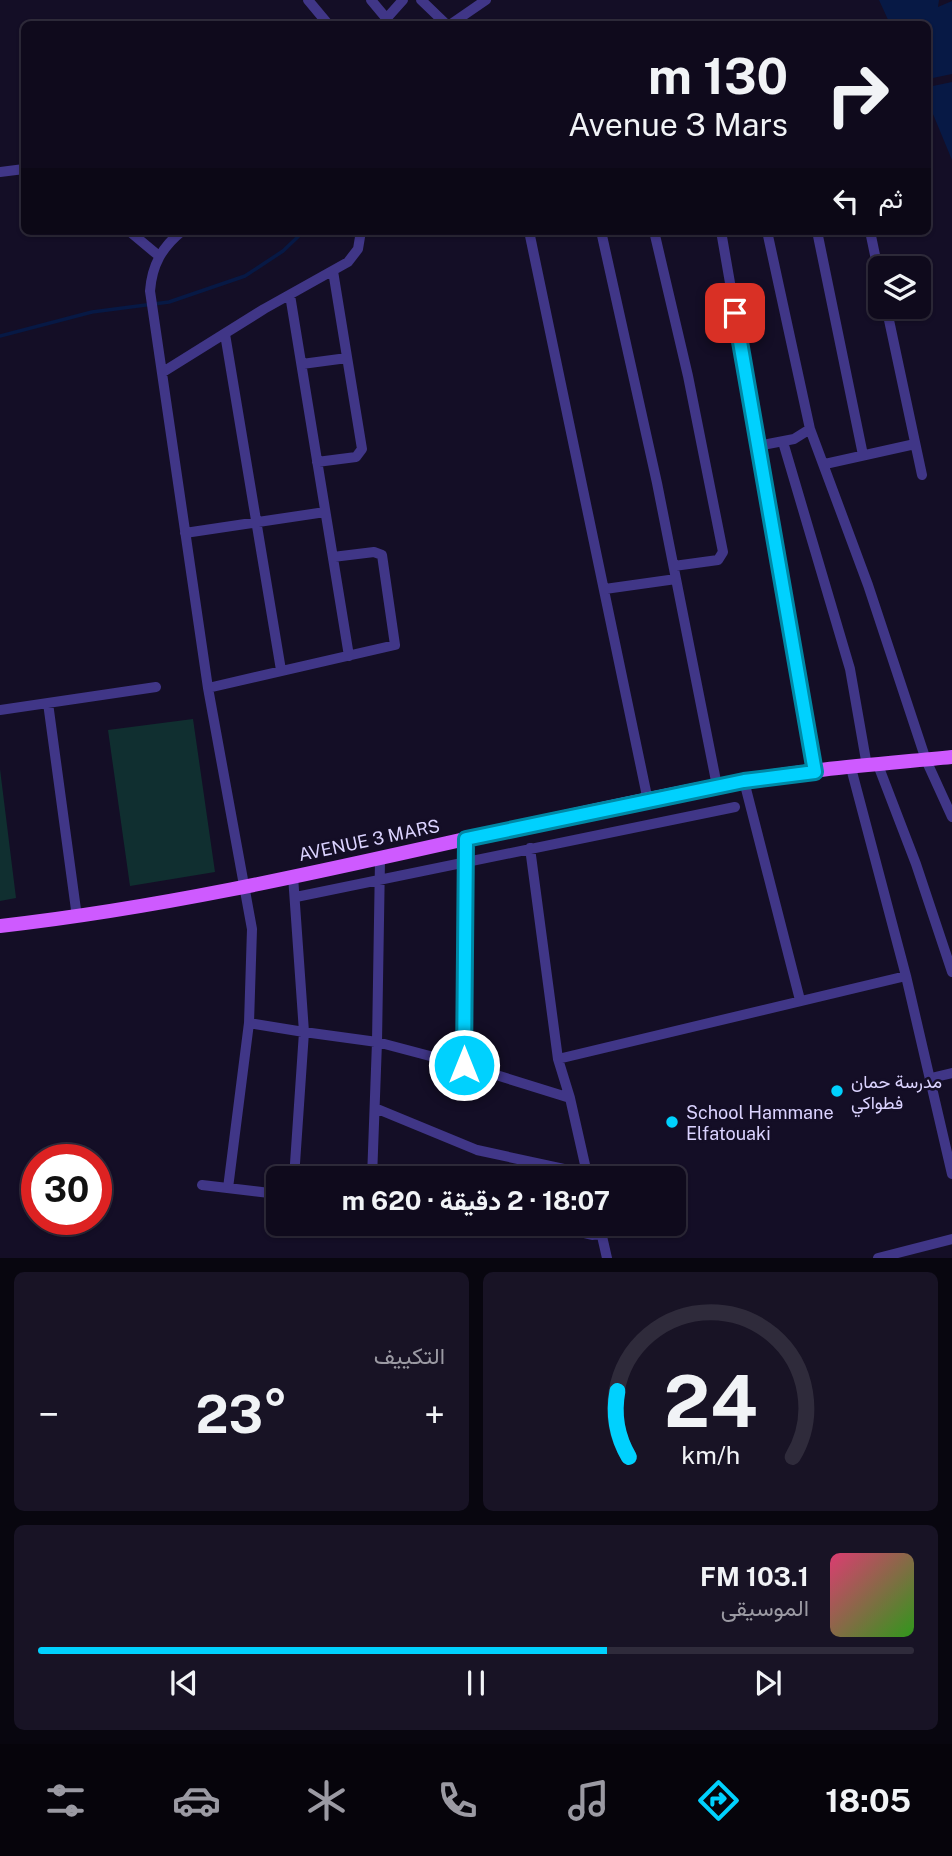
<!DOCTYPE html>
<html lang="ar">
<meta charset="utf-8">
<style>
:root{--surface:#0f0a1c;--page:#181325;--text:#f1f3f6;--muted:#9b9aa3;--line:#2f2b3b;--accent:#00d1fe}
body{margin:0;font-family:"Public Sans",Vazirmatn,sans-serif;background:var(--page);color:var(--text);direction:rtl;height:100vh;display:flex;flex-direction:column;font-size:26px;white-space:nowrap}
*{box-sizing:border-box;margin:0}
p{font-size:23px;color:var(--muted)}
.icon{flex:none;width:38px;height:38px;fill:none;stroke:currentColor;stroke-width:2;stroke-linecap:round;stroke-linejoin:round}
.map{position:relative;height:1258px;overflow:hidden;direction:ltr}
.panel{display:flex;flex-direction:column;gap:14px;padding:14px;background:#08060f;flex:1}
.panel>*{flex:none}
.banner{position:absolute;left:21px;top:21px;width:910px;height:214px;border-radius:10px;box-shadow:0 2px 5px #0004,0 0 0 2px var(--line);direction:rtl;background:#0f0a1c;color:var(--text);overflow:hidden}
.tools{position:absolute;left:868px;top:256px;display:grid;gap:14px}
.tools a{display:grid;place-items:center;width:63px;height:63px;border-radius:10px;background:var(--surface);box-shadow:0 2px 5px #0004,0 0 0 2px var(--line);font-size:35px}
.speed{position:absolute;left:21px;top:1144px;display:flex;gap:14px;font-size:35px;font-weight:700;text-align:center}
.speed>*{display:grid;place-content:center;width:91px;height:91px;border-radius:50%;background:var(--surface);box-shadow:0 2px 5px #0004,0 0 0 2px var(--line);line-height:1}
.speed .limit{border:10px solid #d22;background:#fff;color:#111}
.pin{position:absolute;display:grid;place-items:center;width:60px;height:60px;color:#fff;margin:-30px;border-radius:14px;box-shadow:0 4px 10px #0006}
.me{position:absolute;width:77px;margin:-38px;rotate:0deg;stroke-linejoin:round;filter:drop-shadow(0 0 5px #0008)}
.turn{display:flex;align-items:center;gap:24px;height:147px;padding:0 28px;font-size:32px}
.turn .icon{width:91px;height:91px;stroke-width:2.5}
.turn b{display:block;font-size:49px;line-height:60px}
.then{display:flex;align-items:center;height:66px;padding:0 28px;background:#0003;gap:14px;font-size:26px}
.big{font-size:52px;font-weight:700;line-height:1.1}
.panel .widget{flex:1;display:flex;flex-direction:column;justify-content:center;gap:10px;min-width:0;padding:0 24px;border-radius:10px;background:var(--page)}
.panel .dial{align-items:center;gap:0}
.dial svg{height:182px;overflow:visible;fill:none;stroke:var(--line);stroke-width:7;stroke-linecap:round;text-anchor:middle}
.dial text{fill:var(--text);stroke:none}
.song{display:flex;align-items:center;gap:21px}
.cover{width:84px;height:84px;border-radius:10px;background:linear-gradient(135deg,hsl(340 70% 55%),hsl(110 70% 35%))}
.played{height:7px;border-radius:4px;background:linear-gradient(90deg,var(--accent) 65%,var(--line) 65%)}
.keys{display:flex;justify-content:space-around;direction:ltr}
.heat{display:flex;justify-content:space-between;align-items:center;font-size:38px;direction:ltr}
.panel .tiles{flex:1;display:grid;gap:14px;grid-template-columns:1fr 1fr}
.widget:last-child{grid-column:span 2}
.trip{position:absolute;left:266px;top:1166px;width:420px;height:70px;border-radius:10px;background:var(--surface);box-shadow:0 2px 5px #0004,0 0 0 2px var(--line);font-weight:700;line-height:70px;text-align:center;direction:rtl}
.tab-bar{display:flex;height:112px;justify-content:space-around;align-items:center;background:#06040b;color:var(--muted)}
.tab-bar .icon{width:49px;height:49px}
.tab-bar .current{color:var(--accent)}
.tab-bar b{font-size:32px;color:var(--text)}
.map>svg:first-child{display:block}
</style>
<div class="map">
<svg width="952" height="1258" viewBox="0 0 952 1258">
<rect width="100%" height="100%" fill="#140e26"/>
<path fill="#102f30" d="M193,719l22,153 -85,14 -22,-156z
M0,769l16,129 -16,3z"/>
<path fill="#071945" d="M879,0h60l-1,7 14,-6v73l-24,5v-55h-38z
M952,82v78l-24,-58v-15z"/>
<g fill="none" stroke-linecap="round" stroke-linejoin="round">
<path stroke="#071945" stroke-width="3.5" d="M0,336l92,-24 77,-10 76,-26 38,-25 21,-20"/>
<path stroke="#403687" stroke-width="10" d="M308,0l20,24
M371,0l20,24
M421,0l25,24
M386,19l17,-19
M451,24l35,-24
M0,172l24,-3
M129,231l30,25
M182,231c-20,16 -30,34 -32,60l58,397 44,241 -3,94 -21,165
M529,231l119,570
M601,231l56,252 60,303
M654,231l34,145 35,176 -5,8 -44,6
M721,231l94,541
M767,231l43,198 58,156 58,175 26,57
M817,231l46,224
M870,231l10,48
M290,295l59,361
M886,306l36,169
M225,334l56,336
M302,364l45,-6
M163,372l101,-63 84,-47 10,-13 3,-18
M783,442l67,227 17,97
M757,446l37,-7 16,-10
M317,462l39,-5 6,-8 -29,-178
M825,464l90,-20
M185,533l140,-21
M605,589l71,-10
M208,688l187,-43 -13,-90 -8,-3 -41,5
M48,703l29,214
M0,710l156,-23
M878,765l38,99 36,108
M851,768l55,208 46,198
M744,781l56,219
M530,848l28,211 12,39 18,80
M296,897l439,-90
M249,1023l55,9 -11,-156
M558,1059l348,-83
M464,1065l2,-226
M931,1078l21,-5
M375,1108l102,42 110,24
M294,1178l10,-146 73,10 87,23 106,33
M372,1178l5,-136 3,-182
M202,1185l76,9
M541,1223l51,12 9,-1
M599,1223l8,35
M878,1258l74,-19"/>
<path stroke="#ce5aff" stroke-width="14" d="M0,926c251,-28 494,-100 742,-145 69,-12 140,-17 210,-24"/>
</g>
<g fill="none" stroke-linecap="round" stroke-linejoin="round">
<defs>
<path id="route" d="M464,1065l2,-226 278,-58 71,-9 -80,-459"/>
</defs>
<use href="#route" stroke="#0088a5" stroke-width="18"/>
<use href="#route" stroke="#00d1fe" stroke-width="12"/>
</g>
<g fill="#00d1fe" stroke="#140e26" stroke-width="2.5">
<circle cx="837" cy="1091" r="7"/>
<circle cx="672" cy="1122" r="7"/>
</g>
<g text-anchor="middle" dominant-baseline="central" stroke-width="5" stroke-linejoin="round" paint-order="stroke">
<g font-size="18" fill="#dbd3ff" stroke="#140e26">
<text transform="translate(369 840) rotate(-12)">AVENUE 3 MARS</text>
</g>
<g font-size="18" fill="#dbd3ff" stroke="#140e26" text-anchor="start">
<text x="851" y="1081">مدرسة حمان<tspan x="851" dy="21">فطواكي</tspan></text>
<text x="686" y="1112">School Hammane<tspan x="686" dy="21">Elfatouaki</tspan></text>
</g>
</g>
</svg>
<div class="tools">
<a><svg class="icon" aria-label="layers" viewBox="0 0 24 24"><path d="M12 4l9 5-9 5-9-5zM3 14l9 5 9-5"/></svg></a>
</div>
<div class="speed"><div class="limit">30</div></div>
<div class="pin" style="left:735px;top:313px;background:#d93025"><svg class="icon" aria-label="arrive" viewBox="0 0 24 24"><path d="M6 21V4h12l-3 4 3 4H6"/></svg></div>
<svg class="me" style="left:464px;top:1065px" viewBox="-20 -20 40 40"><circle r="17" fill="#00d1fe" stroke="#fff" stroke-width="3"/><path d="M0-11L8 9 0 5-8 9z" fill="#fff"/></svg>
<div class="trip">18:07 · 2 دقيقة · 620 m</div>
<div class="banner">
<div class="turn"><svg class="icon" aria-label="right" viewBox="0 0 24 24"><path d="M7 20v-9h11M14 6l5 5-5 5"/></svg><div><b>130 m</b>Avenue 3 Mars</div></div>
<div class="then">ثم<svg class="icon" aria-label="left" viewBox="0 0 24 24"><path d="M17 20v-9H6M10 6l-5 5 5 5"/></svg></div>
</div>
</div>
<section class="panel">
<div class="tiles">
<div class="widget dial"><svg viewBox="0 0 100 80">
<path d="M14 69A42 42 0 1 1 86 69"/>
<path d="M14 69A42 42 0 0 1 9 40" stroke="#00d1fe"/>
<text x="50" y="56" font-size="32" font-weight="700">24</text>
<text x="50" y="72" font-size="11">km/h</text>
</svg></div>
<div class="widget"><p>التكييف</p>
<div class="heat"><a>−</a><b class="big">23°</b><a>+</a></div>
</div>
<div class="widget">
<div class="song"><i class="cover"></i><div><b>103.1 FM</b><p>الموسيقى</p></div></div>
<div class="played"></div>
<div class="keys"><svg class="icon" aria-label="previous" viewBox="0 0 24 24"><path d="M18 5L8 12l10 7zM5 5v14"/></svg><svg class="icon" aria-label="pause" viewBox="0 0 24 24"><path d="M8 5v14M16 5v14"/></svg><svg class="icon" aria-label="next" viewBox="0 0 24 24"><path d="M6 5l10 7-10 7zM19 5v14"/></svg></div>
</div>
</div>
</section>
<nav class="tab-bar">
<b>18:05</b>
<svg class="icon current" aria-label="directions" viewBox="0 0 24 24"><path d="M12 3l9 9-9 9-9-9zM9 14v-3h6M13 9l2 2-2 2"/></svg>
<svg class="icon" aria-label="music" viewBox="0 0 24 24"><path d="M9 18V5l10-2v13"/><circle cx="6" cy="18" r="3"/><circle cx="16" cy="16" r="3"/></svg>
<svg class="icon" aria-label="phone" viewBox="0 0 24 24"><path d="M5 4h4l2 5-3 2q2 4 5 5l2-3 5 2v4C11 20 4 13 5 4z"/></svg>
<svg class="icon" aria-label="climate" viewBox="0 0 24 24"><path d="M12 3v18M4 7l16 10M4 17L20 7"/></svg>
<svg class="icon" aria-label="car" viewBox="0 0 24 24"><path d="M5 17H2v-5l4-1 3-4h7l3 4 3 1v5h-3M9 17h6M6 11h13"/><circle cx="7" cy="17" r="2"/><circle cx="17" cy="17" r="2"/></svg>
<svg class="icon" aria-label="filters" viewBox="0 0 24 24"><path d="M4 7h16M4 17h16"/><circle cx="9" cy="7" r="2"/><circle cx="15" cy="17" r="2"/></svg>
</nav>
